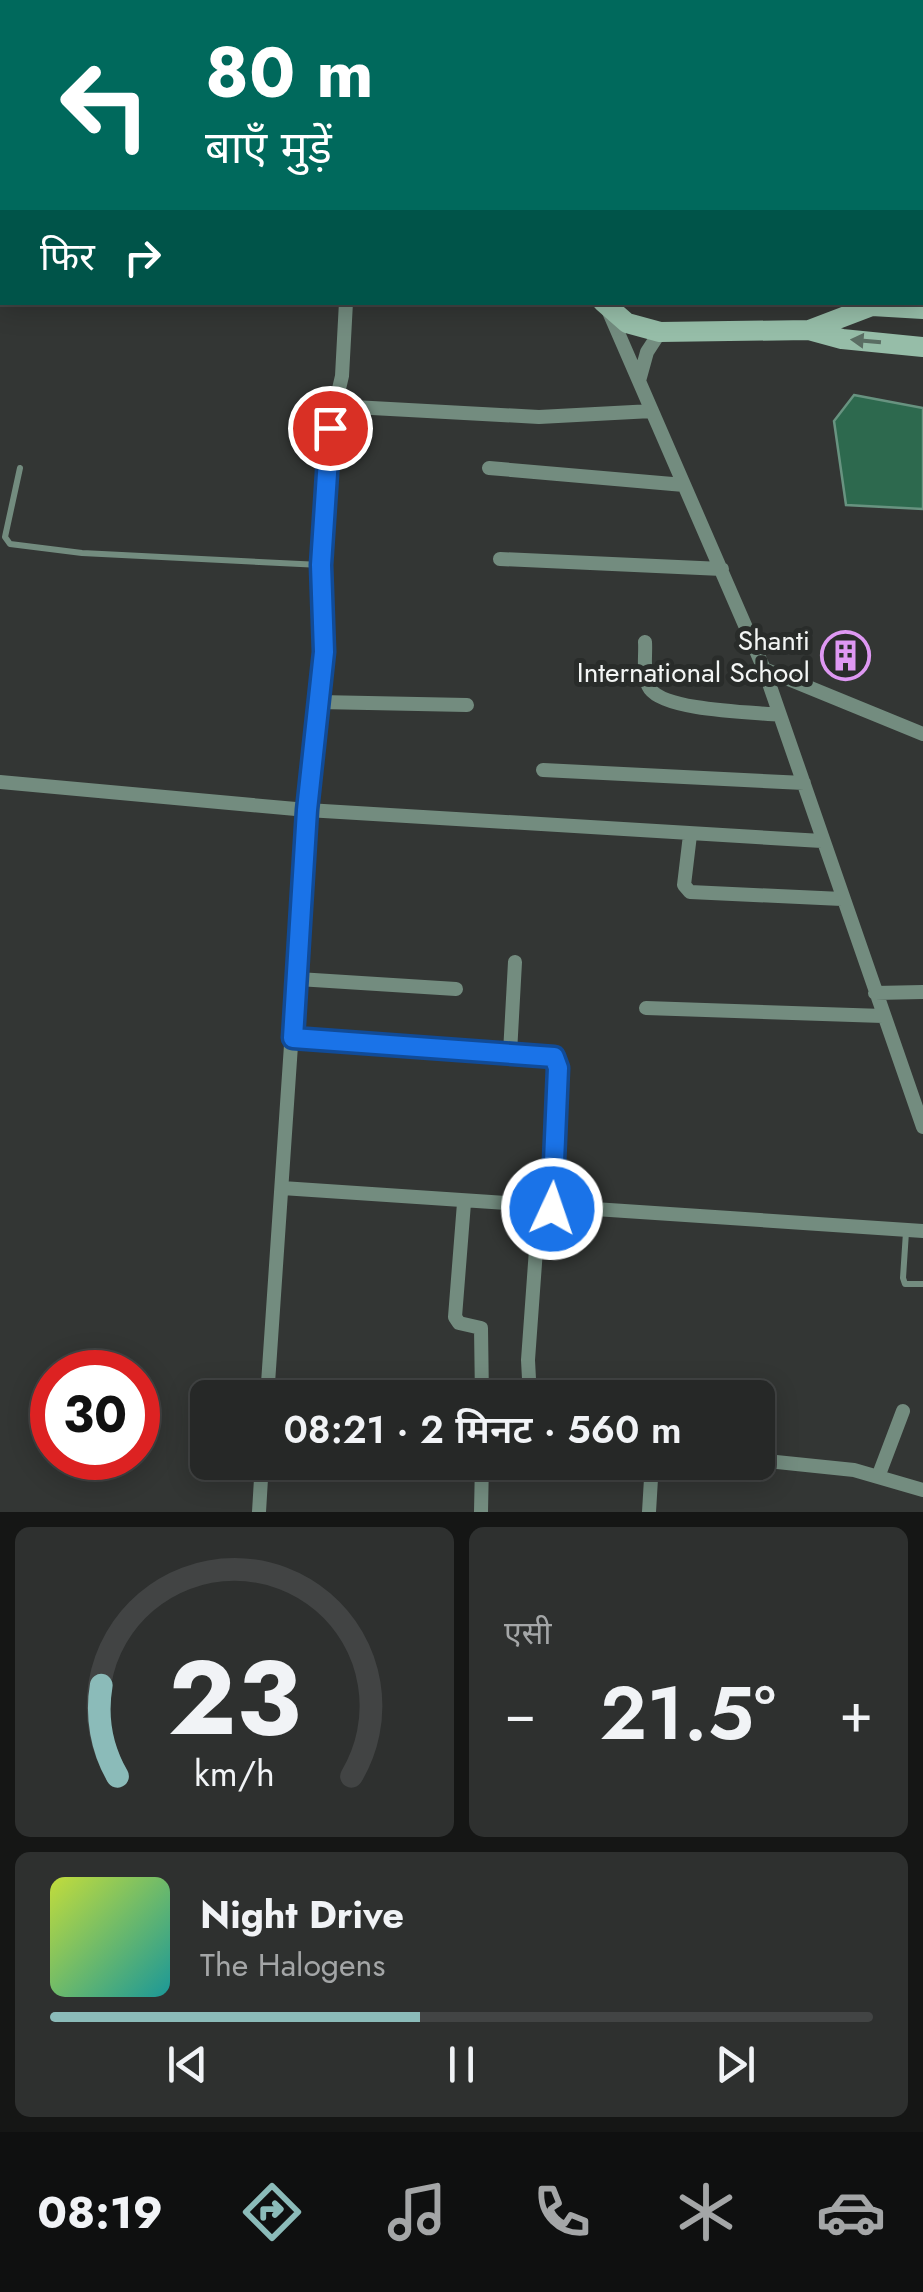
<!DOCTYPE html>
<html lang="hi">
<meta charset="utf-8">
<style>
:root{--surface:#262827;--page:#2e302f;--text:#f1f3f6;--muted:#a4a6a7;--line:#424444;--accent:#8bbbb9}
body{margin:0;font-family:Jost,"Noto Sans Devanagari",sans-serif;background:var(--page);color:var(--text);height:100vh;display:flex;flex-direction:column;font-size:38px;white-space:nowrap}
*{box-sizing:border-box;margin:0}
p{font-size:32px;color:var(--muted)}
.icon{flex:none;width:55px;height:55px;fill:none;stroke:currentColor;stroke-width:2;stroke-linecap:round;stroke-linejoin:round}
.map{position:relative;height:1512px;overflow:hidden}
.details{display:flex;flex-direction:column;gap:15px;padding:15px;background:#151615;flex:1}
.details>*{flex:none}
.top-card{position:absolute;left:0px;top:0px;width:925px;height:305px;box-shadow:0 5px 25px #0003,0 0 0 2px var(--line);background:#00695c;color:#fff;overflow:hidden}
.speed{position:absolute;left:30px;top:1350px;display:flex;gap:20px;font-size:50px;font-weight:700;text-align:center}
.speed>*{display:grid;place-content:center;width:130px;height:130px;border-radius:50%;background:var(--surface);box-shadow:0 5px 25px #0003,0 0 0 2px var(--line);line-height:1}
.speed .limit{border:15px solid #d22;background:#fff;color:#111}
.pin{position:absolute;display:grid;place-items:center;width:85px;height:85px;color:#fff;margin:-42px;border:5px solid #fff;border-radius:50%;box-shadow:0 2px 10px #0007}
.me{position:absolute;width:110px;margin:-55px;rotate:3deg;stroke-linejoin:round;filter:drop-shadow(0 0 8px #0008)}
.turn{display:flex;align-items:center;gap:35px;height:210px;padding:0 40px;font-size:45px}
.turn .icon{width:130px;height:130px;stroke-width:2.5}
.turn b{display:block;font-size:70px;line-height:85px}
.then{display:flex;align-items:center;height:95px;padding:0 40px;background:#0003;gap:20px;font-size:38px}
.big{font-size:75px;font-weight:600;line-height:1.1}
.details .tile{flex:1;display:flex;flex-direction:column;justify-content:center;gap:15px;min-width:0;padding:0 35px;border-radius:15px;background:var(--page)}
.details .dial{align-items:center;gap:0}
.dial svg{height:260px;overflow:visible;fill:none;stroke:var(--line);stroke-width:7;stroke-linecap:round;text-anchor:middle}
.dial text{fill:var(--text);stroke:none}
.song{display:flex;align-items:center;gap:30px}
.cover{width:120px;height:120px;border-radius:15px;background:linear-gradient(135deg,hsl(70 70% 55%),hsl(180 70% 35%))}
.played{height:10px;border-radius:5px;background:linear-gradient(90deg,var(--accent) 45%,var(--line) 45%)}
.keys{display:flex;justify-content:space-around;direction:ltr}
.heat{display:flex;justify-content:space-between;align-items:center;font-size:55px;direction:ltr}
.details .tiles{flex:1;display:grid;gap:15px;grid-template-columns:1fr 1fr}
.tile:last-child{grid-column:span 2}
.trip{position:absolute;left:190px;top:1380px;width:585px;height:100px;border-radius:15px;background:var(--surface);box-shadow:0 5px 25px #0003,0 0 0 2px var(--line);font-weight:600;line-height:100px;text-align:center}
.tabs{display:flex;height:160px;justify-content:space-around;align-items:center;background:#0f1010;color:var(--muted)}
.tabs .icon{width:70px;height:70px}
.tabs .active{color:var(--accent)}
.tabs b{font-size:45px;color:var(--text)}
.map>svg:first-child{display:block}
</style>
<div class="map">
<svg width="923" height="1512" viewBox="0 0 923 1512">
<rect width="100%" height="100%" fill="#333634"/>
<path fill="#2d694e" stroke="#689380" stroke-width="2.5" d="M854,395l69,13v101l-77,-4 -12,-84z"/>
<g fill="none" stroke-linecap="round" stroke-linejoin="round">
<path stroke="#8b8d8c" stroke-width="2.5" stroke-dasharray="2.5 8" stroke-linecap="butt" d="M316,0l1,2"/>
<path stroke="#738c7f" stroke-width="6" d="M802,0l1,2
M584,2l5,-2
M20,468l-15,69 5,7 72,9 239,12
M906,1232l-3,46 2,6h18"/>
<path stroke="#738c7f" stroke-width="14" d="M466,0l1,2
M530,2l6,-2
M609,312l155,357 159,458
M639,381l8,-29 13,-20
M335,406l204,11 113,-6
M489,468l195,17
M500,559l222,10
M645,642c1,13 -3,36 5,47 16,22 103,23 130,26
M764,669l159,65
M319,702l148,3
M543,770l261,13
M0,782l307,28 515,31
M690,835l-6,50 6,7 152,7
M298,979l158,10
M875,993l48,-1
M646,1008l237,8
M293,1038l261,19 5,11 -6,141
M510,1053l5,-91
M282,1188l641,43
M464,1203l-9,114 4,6 22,5 1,70
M267,1398l40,-588 17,-158 -3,-87 9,-138 12,-51 4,-74
M530,1398l-2,-38 11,-152
M758,1460l96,10 69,20
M878,1477l25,-66
M259,1512l3,-50
M481,1512l1,-50
M649,1512l3,-50"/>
<path stroke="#738c7f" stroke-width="18" d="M922,86l1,-1"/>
<path stroke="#96bda8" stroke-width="20" d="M427,0l1,2
M603,302l24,21 33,9 149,-2 33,9 81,8
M809,330l63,-24 51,3"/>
</g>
<defs><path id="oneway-solid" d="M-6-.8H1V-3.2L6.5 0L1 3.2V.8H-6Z" transform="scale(2.5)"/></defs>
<use fill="#5a6d63" href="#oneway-solid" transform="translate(866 341) rotate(-175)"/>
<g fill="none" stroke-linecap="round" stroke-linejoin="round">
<defs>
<path id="route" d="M330,428l-9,137 3,87 -17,158 -14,228 261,19 4,11 -6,141"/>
</defs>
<use href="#route" stroke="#114b97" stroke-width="25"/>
<use href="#route" stroke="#1a73e8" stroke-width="18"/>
</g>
<defs>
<symbol id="building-ring" viewBox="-11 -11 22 22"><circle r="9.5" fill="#292c2a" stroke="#de98f2" stroke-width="1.5"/><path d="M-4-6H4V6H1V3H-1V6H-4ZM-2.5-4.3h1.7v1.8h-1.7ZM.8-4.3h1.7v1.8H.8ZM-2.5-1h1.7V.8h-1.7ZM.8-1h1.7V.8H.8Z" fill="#de98f2"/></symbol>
</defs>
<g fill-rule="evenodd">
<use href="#building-ring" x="818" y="628" width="55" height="55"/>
</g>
<g text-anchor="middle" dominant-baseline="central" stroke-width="10" stroke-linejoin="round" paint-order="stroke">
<g font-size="28" fill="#f3f5f4" stroke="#292c2a" text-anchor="end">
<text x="810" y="640">Shanti<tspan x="810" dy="32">International School</tspan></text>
</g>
</g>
</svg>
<div class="speed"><div class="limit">30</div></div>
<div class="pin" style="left:330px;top:428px;background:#d93025"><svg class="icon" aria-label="arrive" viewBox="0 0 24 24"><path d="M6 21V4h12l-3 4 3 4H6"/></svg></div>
<svg class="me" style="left:552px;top:1209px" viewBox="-20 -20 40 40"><circle r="17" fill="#1a73e8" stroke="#fff" stroke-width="3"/><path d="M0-11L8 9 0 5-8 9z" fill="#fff"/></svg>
<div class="trip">08:21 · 2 मिनट · 560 m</div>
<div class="top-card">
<div class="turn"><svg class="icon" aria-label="left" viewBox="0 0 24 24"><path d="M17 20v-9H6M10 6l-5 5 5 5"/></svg><div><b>80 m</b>बाएँ मुड़ें</div></div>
<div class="then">फिर<svg class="icon" aria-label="right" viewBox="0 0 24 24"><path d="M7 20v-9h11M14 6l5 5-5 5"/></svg></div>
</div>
</div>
<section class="details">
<div class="tiles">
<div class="tile dial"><svg viewBox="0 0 100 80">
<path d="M14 69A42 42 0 1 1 86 69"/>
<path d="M14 69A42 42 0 0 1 9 41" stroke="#8bbbb9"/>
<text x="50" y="56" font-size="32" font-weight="700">23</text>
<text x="50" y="72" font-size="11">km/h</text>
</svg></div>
<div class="tile"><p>एसी</p>
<div class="heat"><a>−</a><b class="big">21.5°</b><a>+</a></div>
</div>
<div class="tile">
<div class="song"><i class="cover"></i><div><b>Night Drive</b><p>The Halogens</p></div></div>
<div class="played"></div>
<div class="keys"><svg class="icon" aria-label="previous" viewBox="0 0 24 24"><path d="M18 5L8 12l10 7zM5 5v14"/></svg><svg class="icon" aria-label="pause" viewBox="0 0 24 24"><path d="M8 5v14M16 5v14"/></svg><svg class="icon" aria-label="next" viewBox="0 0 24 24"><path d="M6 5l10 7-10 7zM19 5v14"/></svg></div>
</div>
</div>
</section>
<nav class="tabs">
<b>08:19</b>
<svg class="icon active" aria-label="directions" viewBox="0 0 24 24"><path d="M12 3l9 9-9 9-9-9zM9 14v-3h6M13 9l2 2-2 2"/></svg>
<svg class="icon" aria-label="music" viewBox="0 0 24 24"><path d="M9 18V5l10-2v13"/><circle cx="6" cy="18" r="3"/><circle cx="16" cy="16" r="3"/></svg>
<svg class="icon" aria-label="phone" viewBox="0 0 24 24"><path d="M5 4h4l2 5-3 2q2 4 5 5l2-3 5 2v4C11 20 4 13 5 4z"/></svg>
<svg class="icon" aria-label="climate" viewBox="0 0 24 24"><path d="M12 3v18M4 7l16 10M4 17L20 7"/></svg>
<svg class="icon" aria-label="car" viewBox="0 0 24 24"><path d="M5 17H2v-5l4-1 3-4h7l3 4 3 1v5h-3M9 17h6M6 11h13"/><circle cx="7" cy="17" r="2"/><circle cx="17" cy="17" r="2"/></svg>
</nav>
